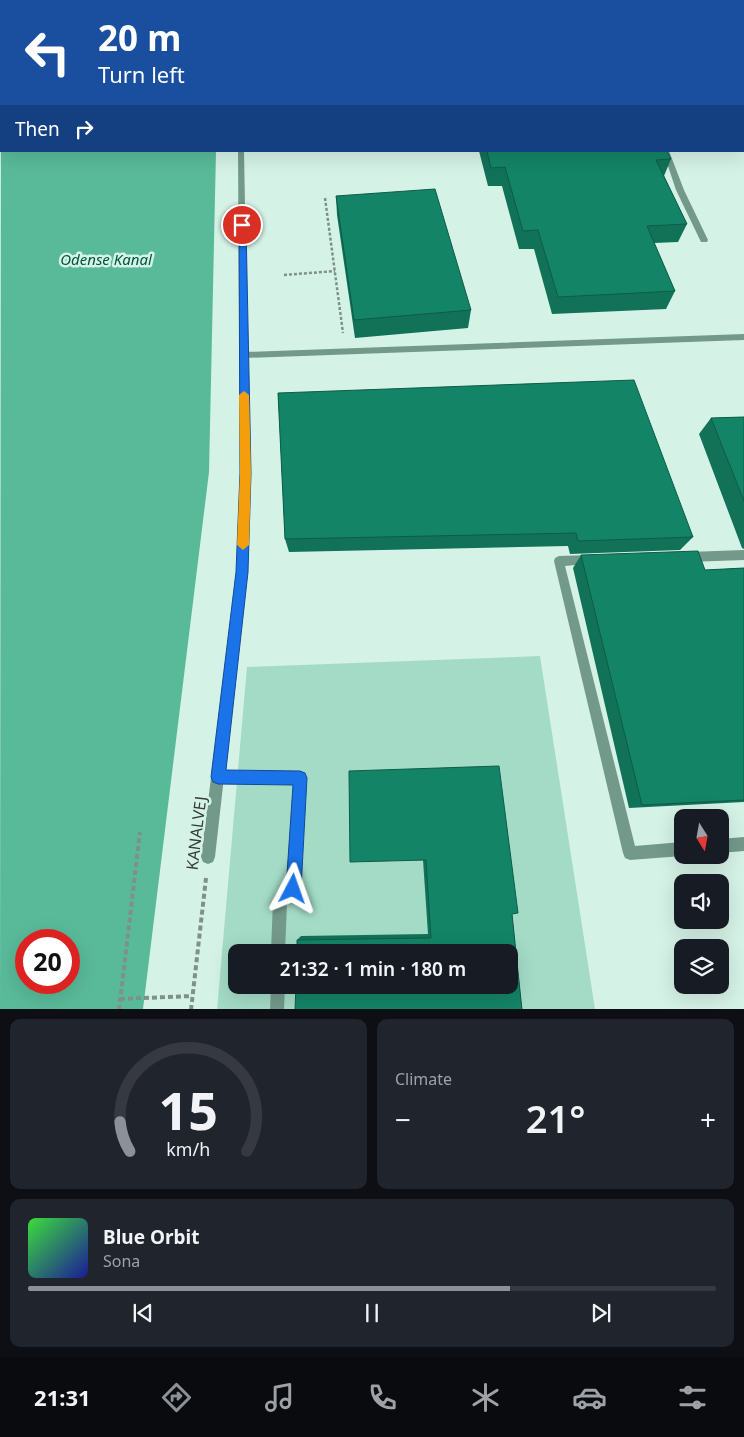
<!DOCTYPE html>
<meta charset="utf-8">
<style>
:root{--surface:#171b24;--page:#20242c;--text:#f1f3f6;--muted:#9ea1a6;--line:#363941;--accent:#8c9099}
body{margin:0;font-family:"Noto Sans",sans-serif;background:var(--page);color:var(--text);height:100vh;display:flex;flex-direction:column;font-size:19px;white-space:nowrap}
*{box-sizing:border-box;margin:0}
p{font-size:16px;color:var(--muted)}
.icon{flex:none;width:28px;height:28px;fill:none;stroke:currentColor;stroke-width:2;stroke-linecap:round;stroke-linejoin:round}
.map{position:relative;height:1009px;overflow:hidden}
.panel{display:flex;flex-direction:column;gap:10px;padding:10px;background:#0d0f14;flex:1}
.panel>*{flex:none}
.hud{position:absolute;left:0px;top:0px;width:745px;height:152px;box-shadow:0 5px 20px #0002;background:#1a4fa0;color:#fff;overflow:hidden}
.needle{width:32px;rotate:169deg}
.buttons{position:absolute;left:674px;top:809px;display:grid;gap:10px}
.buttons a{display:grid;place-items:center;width:55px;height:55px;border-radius:10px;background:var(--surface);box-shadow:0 5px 20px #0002;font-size:25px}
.speed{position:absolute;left:15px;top:929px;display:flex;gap:10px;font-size:25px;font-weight:700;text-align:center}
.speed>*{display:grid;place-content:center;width:65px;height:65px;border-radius:50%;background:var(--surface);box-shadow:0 5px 20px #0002;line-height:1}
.speed .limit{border:8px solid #d22;background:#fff;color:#111}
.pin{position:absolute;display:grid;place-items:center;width:42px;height:42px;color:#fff;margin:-21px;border:2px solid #fff;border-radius:50%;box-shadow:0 1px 5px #0007}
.me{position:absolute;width:55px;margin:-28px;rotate:4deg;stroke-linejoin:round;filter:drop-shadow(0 0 4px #0008)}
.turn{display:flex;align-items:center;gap:18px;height:105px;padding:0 15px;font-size:22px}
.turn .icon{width:65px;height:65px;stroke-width:2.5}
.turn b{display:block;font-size:35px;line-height:42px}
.then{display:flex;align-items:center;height:48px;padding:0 15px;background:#0003;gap:10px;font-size:19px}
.big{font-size:38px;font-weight:600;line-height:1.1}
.panel .tile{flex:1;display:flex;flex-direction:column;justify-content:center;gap:8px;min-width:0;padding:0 18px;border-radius:10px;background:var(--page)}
.panel .dial{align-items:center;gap:0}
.dial svg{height:130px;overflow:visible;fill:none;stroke:var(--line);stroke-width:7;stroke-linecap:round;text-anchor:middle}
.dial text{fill:var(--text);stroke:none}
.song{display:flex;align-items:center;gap:15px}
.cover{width:60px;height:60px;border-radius:8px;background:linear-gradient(135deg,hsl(120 70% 55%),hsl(240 70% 35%))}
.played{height:5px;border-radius:2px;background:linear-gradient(90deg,var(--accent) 70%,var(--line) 70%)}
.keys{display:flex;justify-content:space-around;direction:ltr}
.heat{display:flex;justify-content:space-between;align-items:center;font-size:28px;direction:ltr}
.panel .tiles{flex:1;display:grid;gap:10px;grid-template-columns:1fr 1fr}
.tile:last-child{grid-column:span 2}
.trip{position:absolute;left:228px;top:944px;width:290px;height:50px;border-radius:10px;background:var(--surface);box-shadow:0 5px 20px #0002;font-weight:600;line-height:50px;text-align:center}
.tab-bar{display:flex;height:80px;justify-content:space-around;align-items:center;background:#090b0e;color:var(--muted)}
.tab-bar .icon{width:35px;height:35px}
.tab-bar .active{color:var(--accent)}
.tab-bar b{font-size:22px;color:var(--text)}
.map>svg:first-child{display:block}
</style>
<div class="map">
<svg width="744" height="1010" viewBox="0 0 744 1010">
<rect width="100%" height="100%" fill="#d5f2e6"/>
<path fill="#a3dbc6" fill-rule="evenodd" d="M540,656l55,353 -378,1 30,-343zM236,952h273v33h-273z"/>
<path fill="#59ba9a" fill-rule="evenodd" d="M40,0h187l-187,1z
M1,88v63h215l-7,321 -66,537h-143zM26,940h43v42h-43z"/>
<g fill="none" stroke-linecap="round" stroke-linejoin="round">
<path stroke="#7e9189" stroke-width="2.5" stroke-dasharray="3 2" stroke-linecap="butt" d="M325,198l18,135
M284,275l51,-4"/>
<path stroke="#7e9189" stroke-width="4" stroke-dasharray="5 3" stroke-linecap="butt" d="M120,999l72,-3
M119,1010l21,-178
M191,1010l15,-132"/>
<path fill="#73998a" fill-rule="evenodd" d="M1,33v6l-1,1v-6z
M744,334v6l-500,18 -4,-3 4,-3z
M744,550v10l-56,2 -4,-2 -1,-3 1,-3 4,-2z
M591,555l4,2 1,3 -1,3 -30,3 70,280 47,-4 1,13 -1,1 -52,4 -5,-2 -2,-5 -69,-292 1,-3 4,-2z
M218,771l82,1 4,2 2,4 -6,111 -2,5 -11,9 -2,49h-14l2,-52 2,-5 11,-9 7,-102 -75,-1 -4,-2 -2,-4 2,-4z
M744,837v14l-24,2v-14z
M271,985h14l-1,25h-14z"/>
<path fill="#73998a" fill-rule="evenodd" d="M248,0h6v1h-6z
M623,0h6v1h-6z
M238,151h6l6,322 -3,99 -32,285 -2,5 -5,2 -5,-2 -2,-5 36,-285 3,-99z
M663,151h6l15,39 24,50 -1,2h-6l-1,-2 -24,-50z"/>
</g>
<path fill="#117258" d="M479,151h188l4,8 -7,17 23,48 -9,18 -24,1 21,48 -9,18 -114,5 -18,-65h-15l-17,-63h-14z
M336,196l135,114 -3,18 -113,10 -18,-123z
M278,393l415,144 -13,13 -110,4 -2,-8 -279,6 -4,-13z
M744,417v132l-2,-1 -43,-114 12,-16z
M581,555l124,15 39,-2v234l-115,6 -56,-240z
M349,771l163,143 10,96 -225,-70 4,-4 127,-2 -5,-74z"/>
<path fill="#148466" stroke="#0e5c47" d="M273,0h317l1,1h-318z
M487,151h180l4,8 -15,1 31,64 -40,2 28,65 -117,6 -20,-67 -15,1 -18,-64 -14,1z
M435,189l36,121 -117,10 -18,-124z
M634,380l59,157 -115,4 -2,-8 -291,6 -7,-146z
M744,417v84l-33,-83z
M698,551l7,19 39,-2v232l-102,5 -61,-250z
M499,766l19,147 -6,1 10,96h-227l1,-25h213v-33h-212v-12l134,-2 -5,-78 -76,2 -1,-91z"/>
<path fill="#1a73e8" stroke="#114b97" d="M239,223l7,2 5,248 -3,99 -22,198 74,1 5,2 2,5 -6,111 -2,6 -6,2 -5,-2 -2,-6 7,-104 -75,-1 -5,-2 -2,-5 25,-205 4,-99z"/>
<path fill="#f59e0b" d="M244,391l5,4 2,78 -2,72 -6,5 -6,-5 3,-72 -1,-78z"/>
<g text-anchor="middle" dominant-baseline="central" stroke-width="5" stroke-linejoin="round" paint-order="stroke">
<g font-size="15" font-style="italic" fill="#005540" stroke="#d5f2e6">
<text x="106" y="259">Odense Kanal</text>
</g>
<g font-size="16" fill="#333e3a" stroke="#d5f2e6">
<text transform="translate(196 833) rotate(-83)">KANALVEJ</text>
</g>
</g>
</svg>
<div class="buttons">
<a><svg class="needle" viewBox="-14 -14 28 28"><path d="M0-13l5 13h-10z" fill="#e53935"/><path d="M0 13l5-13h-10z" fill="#9ea1a6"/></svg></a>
<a><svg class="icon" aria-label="sound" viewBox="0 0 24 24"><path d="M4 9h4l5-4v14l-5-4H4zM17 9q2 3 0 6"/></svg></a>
<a><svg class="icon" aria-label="layers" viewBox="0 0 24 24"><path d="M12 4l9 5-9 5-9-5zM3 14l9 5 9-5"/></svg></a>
</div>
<div class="speed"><div class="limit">20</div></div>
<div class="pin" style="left:242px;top:225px;background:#d93025"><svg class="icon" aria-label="arrive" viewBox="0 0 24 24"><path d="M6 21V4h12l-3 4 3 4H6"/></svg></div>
<svg class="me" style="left:293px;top:889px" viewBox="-20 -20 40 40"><path d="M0-17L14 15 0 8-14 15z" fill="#1a73e8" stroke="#fff" stroke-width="4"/></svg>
<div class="trip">21:32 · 1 min · 180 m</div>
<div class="hud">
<div class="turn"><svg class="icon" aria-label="left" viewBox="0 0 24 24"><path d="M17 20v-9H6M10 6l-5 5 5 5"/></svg><div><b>20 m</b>Turn left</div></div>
<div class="then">Then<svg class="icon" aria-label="right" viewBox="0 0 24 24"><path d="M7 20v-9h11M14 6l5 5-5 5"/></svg></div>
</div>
</div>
<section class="panel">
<div class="tiles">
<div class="tile dial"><svg viewBox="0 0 100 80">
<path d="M14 69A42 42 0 1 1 86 69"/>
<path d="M14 69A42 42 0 0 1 8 51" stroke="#8c9099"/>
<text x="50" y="56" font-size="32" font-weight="700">15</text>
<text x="50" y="72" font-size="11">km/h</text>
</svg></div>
<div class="tile"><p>Climate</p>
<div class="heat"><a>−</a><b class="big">21°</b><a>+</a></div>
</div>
<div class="tile">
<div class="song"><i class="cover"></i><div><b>Blue Orbit</b><p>Sona</p></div></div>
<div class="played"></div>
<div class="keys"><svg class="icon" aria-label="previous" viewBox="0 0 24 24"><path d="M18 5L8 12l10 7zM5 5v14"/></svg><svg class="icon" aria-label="pause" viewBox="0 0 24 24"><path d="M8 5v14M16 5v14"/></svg><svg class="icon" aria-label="next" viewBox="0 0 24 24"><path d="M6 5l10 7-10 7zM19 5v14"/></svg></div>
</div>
</div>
</section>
<nav class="tab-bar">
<b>21:31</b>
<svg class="icon active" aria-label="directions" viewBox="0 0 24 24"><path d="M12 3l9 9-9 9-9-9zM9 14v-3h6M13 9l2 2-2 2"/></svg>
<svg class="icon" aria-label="music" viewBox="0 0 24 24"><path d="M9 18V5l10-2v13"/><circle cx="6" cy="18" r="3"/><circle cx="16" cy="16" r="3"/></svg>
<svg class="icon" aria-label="phone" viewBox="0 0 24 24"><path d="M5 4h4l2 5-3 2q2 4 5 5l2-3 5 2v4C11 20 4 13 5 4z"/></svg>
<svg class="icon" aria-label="climate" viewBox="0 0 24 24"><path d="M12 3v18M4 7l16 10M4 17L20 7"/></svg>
<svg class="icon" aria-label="car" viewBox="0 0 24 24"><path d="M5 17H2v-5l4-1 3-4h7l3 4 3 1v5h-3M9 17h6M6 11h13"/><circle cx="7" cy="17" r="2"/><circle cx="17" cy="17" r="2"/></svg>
<svg class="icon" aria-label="filters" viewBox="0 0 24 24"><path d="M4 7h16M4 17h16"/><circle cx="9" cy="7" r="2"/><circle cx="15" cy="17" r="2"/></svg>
</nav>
